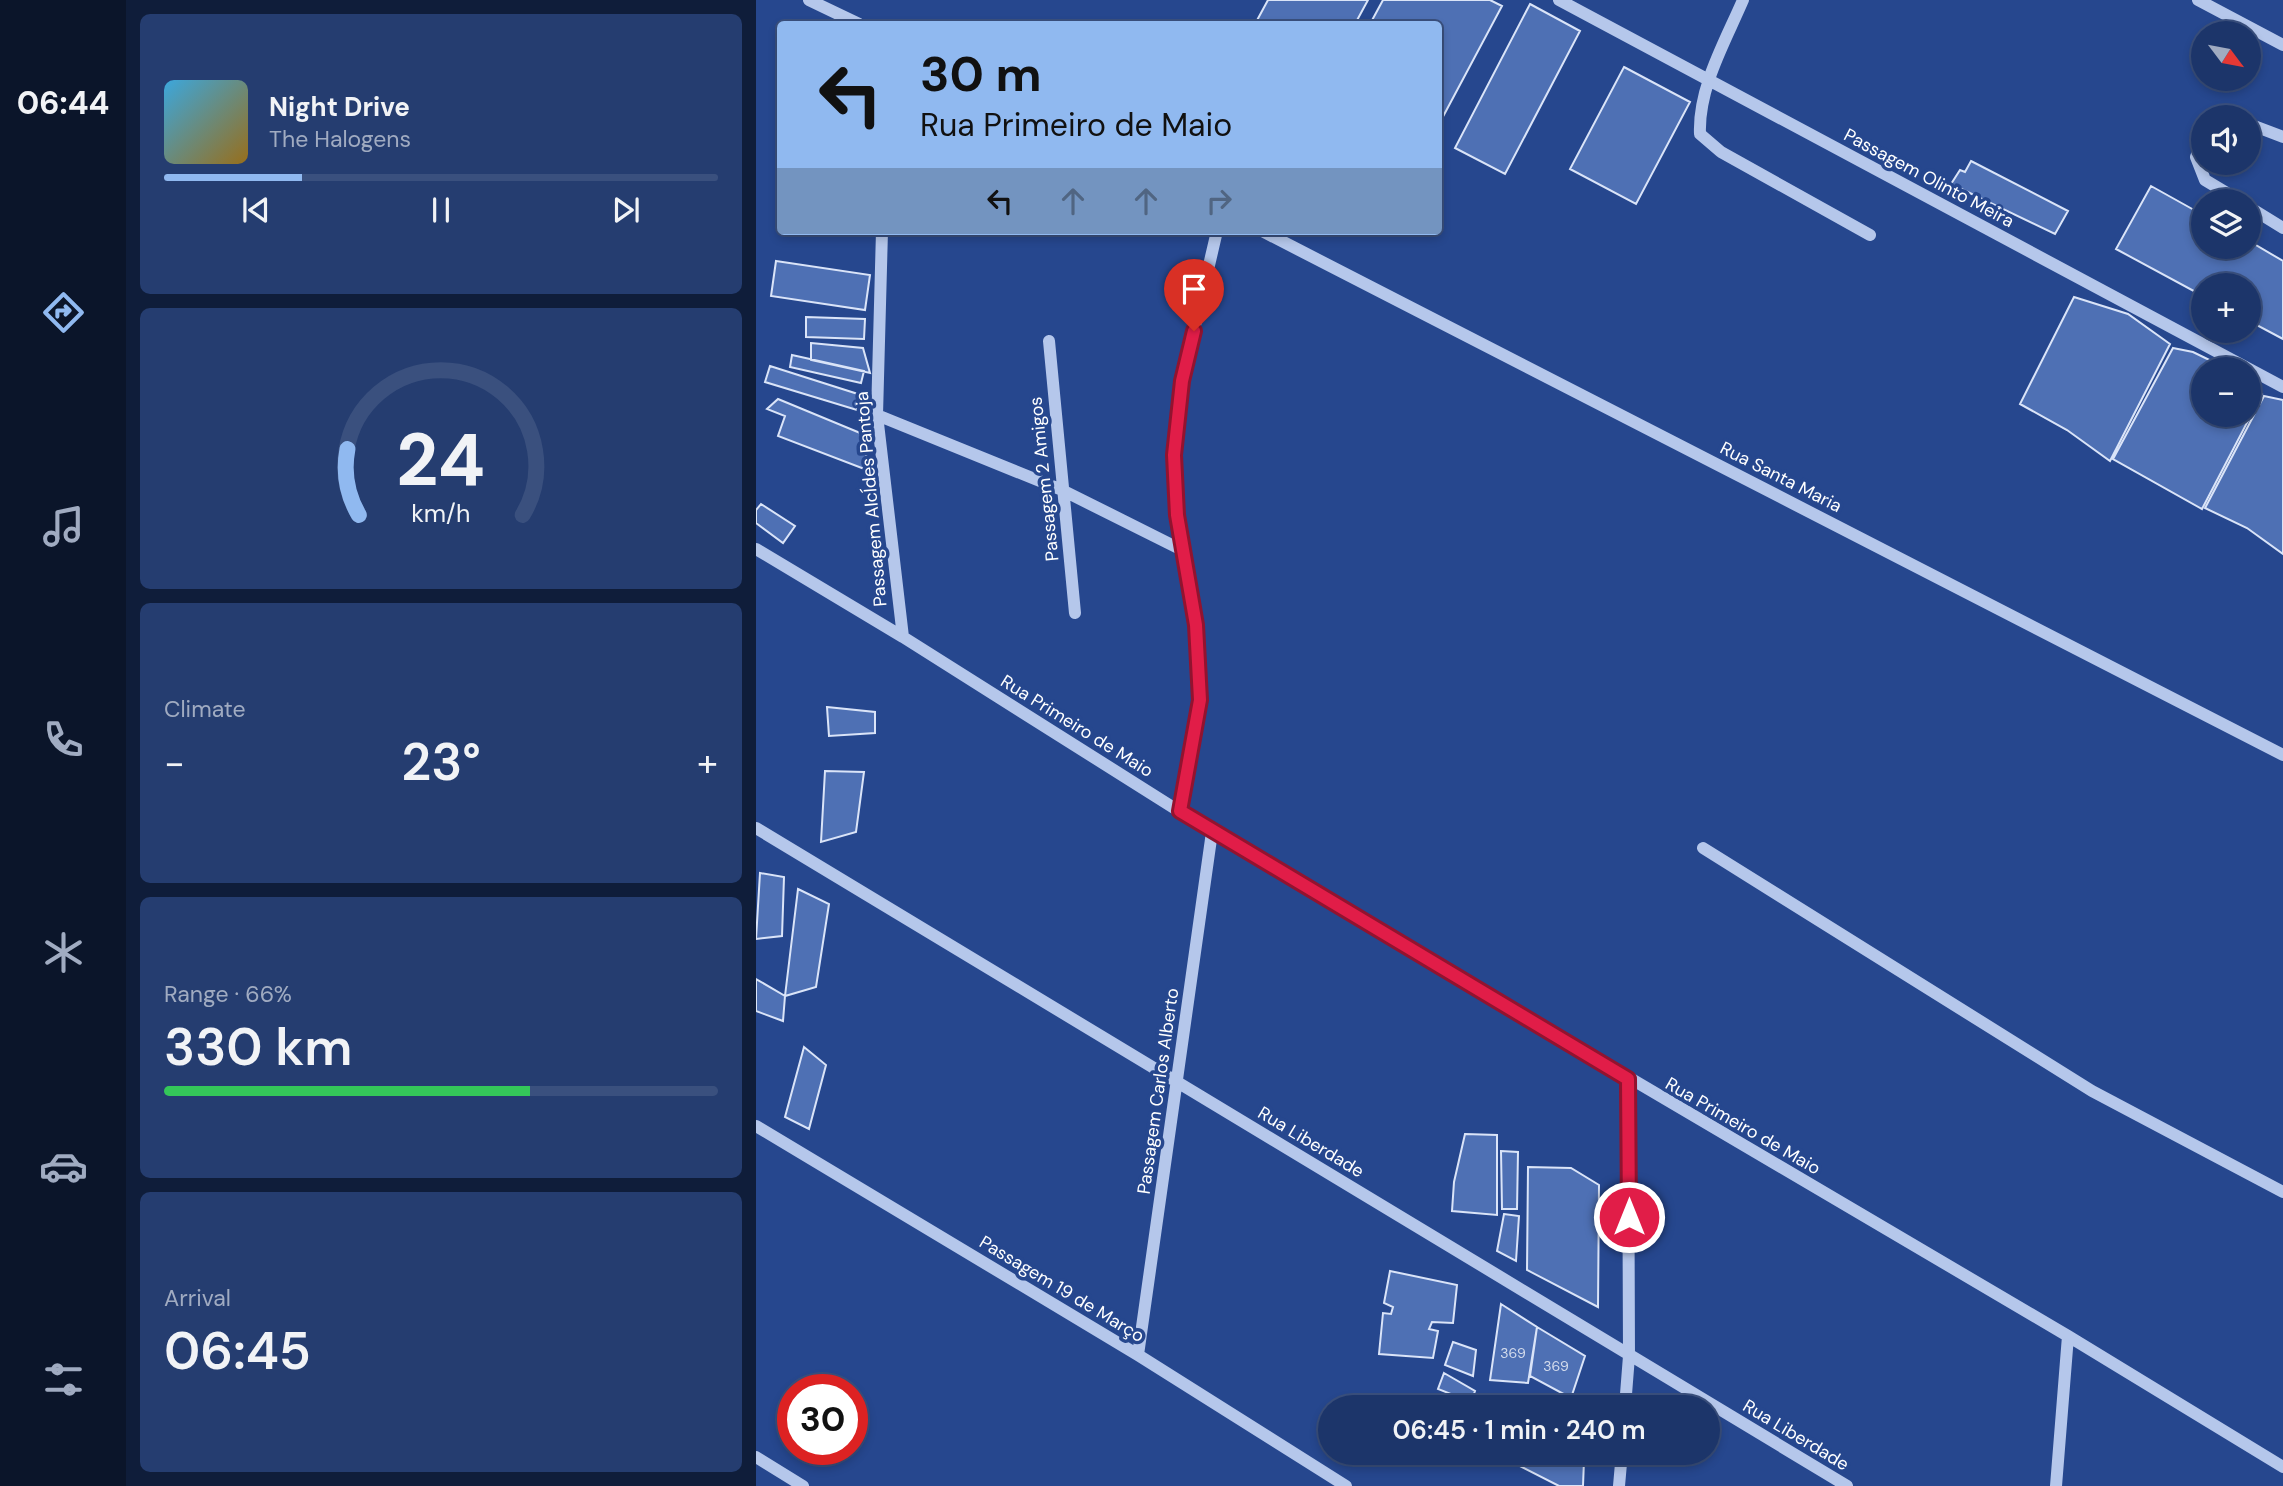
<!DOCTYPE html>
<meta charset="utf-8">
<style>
:root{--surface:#1c356a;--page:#253d70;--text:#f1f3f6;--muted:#a0abc1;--line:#3a507e;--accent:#90b9f0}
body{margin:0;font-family:"DM Sans",sans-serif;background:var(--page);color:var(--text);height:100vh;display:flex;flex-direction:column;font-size:26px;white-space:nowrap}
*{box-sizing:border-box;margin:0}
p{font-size:23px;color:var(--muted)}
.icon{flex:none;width:38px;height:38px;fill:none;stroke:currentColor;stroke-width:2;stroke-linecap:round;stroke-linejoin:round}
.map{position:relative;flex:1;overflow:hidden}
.details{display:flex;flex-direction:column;gap:14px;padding:14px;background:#0f1d3a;width:630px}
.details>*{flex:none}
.banner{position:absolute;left:21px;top:21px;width:665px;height:214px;border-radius:7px;box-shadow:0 4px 10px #0003,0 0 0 2px var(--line);background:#90b9f0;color:#111;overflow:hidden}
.needle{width:46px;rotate:122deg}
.fabs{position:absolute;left:1435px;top:21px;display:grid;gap:14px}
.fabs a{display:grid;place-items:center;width:70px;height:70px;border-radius:50%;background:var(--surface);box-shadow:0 4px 10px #0003,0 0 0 2px var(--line);font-size:35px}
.speed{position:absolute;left:21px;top:1374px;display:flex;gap:14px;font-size:35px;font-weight:700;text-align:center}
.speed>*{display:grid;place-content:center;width:91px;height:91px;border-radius:50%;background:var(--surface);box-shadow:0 4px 10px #0003,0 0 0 2px var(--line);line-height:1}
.speed .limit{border:10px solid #d22;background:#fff;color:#111}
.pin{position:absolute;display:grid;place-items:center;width:60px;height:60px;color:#fff;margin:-72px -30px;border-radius:50% 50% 50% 0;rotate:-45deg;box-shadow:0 0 7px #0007}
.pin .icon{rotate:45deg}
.me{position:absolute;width:77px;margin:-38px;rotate:0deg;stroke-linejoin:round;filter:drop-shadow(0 0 5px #0008)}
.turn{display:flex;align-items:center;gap:24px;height:147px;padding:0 28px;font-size:32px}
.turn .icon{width:91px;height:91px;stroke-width:2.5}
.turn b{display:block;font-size:49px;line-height:60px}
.lanes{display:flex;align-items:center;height:66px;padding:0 28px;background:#0003;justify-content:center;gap:35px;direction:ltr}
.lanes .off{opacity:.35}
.big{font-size:52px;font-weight:600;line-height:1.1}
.details .card{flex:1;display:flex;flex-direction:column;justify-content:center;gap:10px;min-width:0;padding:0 24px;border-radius:10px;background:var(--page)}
.details .dial{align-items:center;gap:0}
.dial svg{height:182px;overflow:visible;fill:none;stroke:var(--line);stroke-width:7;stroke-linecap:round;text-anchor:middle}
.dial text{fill:var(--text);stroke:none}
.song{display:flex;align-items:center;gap:21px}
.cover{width:84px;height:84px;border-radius:10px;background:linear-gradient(135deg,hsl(200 70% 55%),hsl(40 70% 35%))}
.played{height:7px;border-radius:4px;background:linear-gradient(90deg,var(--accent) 25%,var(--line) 25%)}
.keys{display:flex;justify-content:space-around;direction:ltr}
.heat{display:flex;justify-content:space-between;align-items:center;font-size:38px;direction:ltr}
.charge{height:10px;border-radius:5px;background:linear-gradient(90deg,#34c759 66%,var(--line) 0)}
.trip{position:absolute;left:562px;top:1395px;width:402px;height:70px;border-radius:35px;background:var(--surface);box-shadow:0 4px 10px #0003,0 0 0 2px var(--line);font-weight:600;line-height:70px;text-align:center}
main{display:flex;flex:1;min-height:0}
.tabs{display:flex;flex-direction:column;width:126px;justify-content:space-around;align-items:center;background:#0b152a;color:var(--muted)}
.tabs .icon{width:49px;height:49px}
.tabs .current{color:var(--accent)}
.tabs b{font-size:32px;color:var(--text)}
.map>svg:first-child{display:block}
</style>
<main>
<nav class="tabs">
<b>06:44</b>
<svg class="icon current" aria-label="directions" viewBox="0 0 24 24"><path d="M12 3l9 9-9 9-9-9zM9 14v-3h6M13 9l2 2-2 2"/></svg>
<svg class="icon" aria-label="music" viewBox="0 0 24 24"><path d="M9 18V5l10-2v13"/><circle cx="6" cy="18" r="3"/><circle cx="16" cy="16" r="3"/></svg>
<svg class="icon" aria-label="phone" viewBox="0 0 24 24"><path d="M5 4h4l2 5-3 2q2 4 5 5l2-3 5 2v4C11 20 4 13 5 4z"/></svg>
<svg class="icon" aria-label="climate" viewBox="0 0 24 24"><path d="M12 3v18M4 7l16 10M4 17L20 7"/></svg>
<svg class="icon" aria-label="car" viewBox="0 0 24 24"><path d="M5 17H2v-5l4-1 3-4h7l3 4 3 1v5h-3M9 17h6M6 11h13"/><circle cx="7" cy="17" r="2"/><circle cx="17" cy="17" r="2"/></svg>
<svg class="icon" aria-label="filters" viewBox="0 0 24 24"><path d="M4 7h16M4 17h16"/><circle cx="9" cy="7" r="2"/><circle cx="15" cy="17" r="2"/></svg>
</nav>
<section class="details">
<div class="card">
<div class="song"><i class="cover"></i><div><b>Night Drive</b><p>The Halogens</p></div></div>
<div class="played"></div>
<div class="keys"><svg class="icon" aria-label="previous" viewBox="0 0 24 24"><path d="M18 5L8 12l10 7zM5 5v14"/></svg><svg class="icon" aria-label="pause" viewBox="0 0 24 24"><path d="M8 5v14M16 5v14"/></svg><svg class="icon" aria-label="next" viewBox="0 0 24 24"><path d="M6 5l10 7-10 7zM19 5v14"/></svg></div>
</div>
<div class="card dial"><svg viewBox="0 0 100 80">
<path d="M14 69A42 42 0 1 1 86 69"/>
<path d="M14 69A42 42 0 0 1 9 40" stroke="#90b9f0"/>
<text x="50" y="56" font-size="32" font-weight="700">24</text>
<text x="50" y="72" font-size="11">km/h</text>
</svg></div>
<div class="card"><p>Climate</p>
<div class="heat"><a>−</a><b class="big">23°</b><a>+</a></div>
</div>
<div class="card"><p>Range · 66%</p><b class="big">330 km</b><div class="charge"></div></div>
<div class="card"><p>Arrival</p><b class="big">06:45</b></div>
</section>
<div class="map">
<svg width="1527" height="1486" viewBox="0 0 1527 1486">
<rect width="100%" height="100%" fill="#26478e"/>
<path fill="#4e70b4" stroke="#dae4f8" stroke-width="2" d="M512,0h100l-13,24h-100z
M627,0h107l12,6 -64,120v-102h-68z
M774,4l50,27 -75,143 -50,-26z
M868,67l66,35 -54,102 -66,-35z
M1215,161l97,50 -13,23 -104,-50 9,-14 5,2z
M1395,186l52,29v32h46v-6l34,20v78l-34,-18v-36h-46v11l-87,-47z
M20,261l94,14 -5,35 -94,-14z
M1318,297l54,17 42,30 -60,117 -43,-31 -47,-26z
M50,317l59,2 -1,20 -58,-2z
M55,343l52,5 7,25 -59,-13z
M1417,348l20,4 35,17h-25v46h46v-33l13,12 -60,115 -89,-50z
M36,355l72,16 -3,12 -71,-16z
M14,366l91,29 -4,15 -92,-28z
M1508,396l19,4v154l-36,-26 -42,-20z
M22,399l87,36 2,35 -89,-34 7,-20 -18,-7z
M5,504l34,22 -12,17 -27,-20v-13z
M71,707l48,5v21l-46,3z
M69,771l39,1 -8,60 -35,10z
M4,873l24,4 -2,59 -26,3z
M42,889l31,15 -13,83 -31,9z
M0,979l29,17 -2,25 -27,-10z
M48,1047l22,18 -17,64 -24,-12z
M709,1134l32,1v80l-45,-4 2,-29z
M745,1151l17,1 -1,57h-15z
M772,1167l43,1 28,17 -1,122 -71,-37z
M748,1214l15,2 -3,45 -19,-10z
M634,1271l67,14 -4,38 -21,-1 -3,7 9,2 -5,27 -54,-4 4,-41 8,1 2,-7 -9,-4z
M745,1304l36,23 -9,56 -38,-3z
M781,1327l48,29 -14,42 -41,-22z
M697,1342l23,8 -3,26 -28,-11z
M688,1373l31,18 -4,11 -33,-13z
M754,1452h60l14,8 -1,26h-24l-53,-27z"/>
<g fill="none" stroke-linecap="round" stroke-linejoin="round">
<path stroke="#b5c7eb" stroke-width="12" d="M53,0l50,24
M803,0l724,387
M987,0c-18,42 -45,88 -43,134l21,18 149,83
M1442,0l85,45
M1493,124l34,13
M1447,141l-7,16 9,23 35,21
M1493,207l34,21
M126,231l-5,184 26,222
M506,231l1021,524
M293,341l26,272
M121,415l185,75 122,61
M0,549l147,88 309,195 856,504 215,131
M424,812l20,-112 -4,-75 -19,-110 -3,-60 8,-74 35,-150
M0,828l1091,658
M947,848l389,243 191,101
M0,1126l382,229 208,131
M382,1355l74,-523
M869,1407l4,-51 -1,-277
M0,1457l47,29
M863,1486l3,-34
M1300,1486l12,-150"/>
</g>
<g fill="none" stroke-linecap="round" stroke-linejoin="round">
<defs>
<path id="route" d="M438,331l-12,50 -8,74 3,60 19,110 4,75 -20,111 448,268 1,138"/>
</defs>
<use href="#route" stroke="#92132f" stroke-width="18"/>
<use href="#route" stroke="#e11d48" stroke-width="12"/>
</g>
<g text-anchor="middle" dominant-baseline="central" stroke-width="7" stroke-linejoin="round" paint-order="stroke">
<g font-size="14" fill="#d3dbec">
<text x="757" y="1353">369</text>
<text x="800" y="1366">369</text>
</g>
<g font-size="18" fill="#fff" stroke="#26478e">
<text transform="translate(1173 178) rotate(28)">Passagem Olinto Meira</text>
<text transform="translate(1025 477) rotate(27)">Rua Santa Maria</text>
<text transform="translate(288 479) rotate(-96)">Passagem 2 Amigos</text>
<text transform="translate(115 499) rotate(-95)">Passagem AlcÍdes Pantoja</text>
<text transform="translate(321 726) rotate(32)">Rua Primeiro de Maio</text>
<text transform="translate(402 1091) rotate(-82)">Passagem Carlos Alberto</text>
<text transform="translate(987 1126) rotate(30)">Rua Primeiro de Maio</text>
<text transform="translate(555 1142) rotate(31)">Rua Liberdade</text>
<text transform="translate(306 1289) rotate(31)">Passagem 19 de Março</text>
<text transform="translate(1040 1435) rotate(31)">Rua Liberdade</text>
</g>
</g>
</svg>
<div class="fabs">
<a><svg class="needle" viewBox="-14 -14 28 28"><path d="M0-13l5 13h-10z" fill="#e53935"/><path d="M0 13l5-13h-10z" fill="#a0abc1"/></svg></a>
<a><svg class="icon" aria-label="sound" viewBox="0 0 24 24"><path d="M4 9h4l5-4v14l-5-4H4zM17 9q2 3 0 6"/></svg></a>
<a><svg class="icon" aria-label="layers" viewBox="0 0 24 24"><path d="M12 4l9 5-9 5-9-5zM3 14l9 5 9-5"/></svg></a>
<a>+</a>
<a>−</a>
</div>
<div class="speed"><div class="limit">30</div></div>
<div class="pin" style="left:438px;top:331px;background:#d93025"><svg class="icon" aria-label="arrive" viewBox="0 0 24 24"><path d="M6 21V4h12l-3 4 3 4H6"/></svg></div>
<svg class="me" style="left:873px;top:1217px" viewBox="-20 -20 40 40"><circle r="17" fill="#e11d48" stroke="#fff" stroke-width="3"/><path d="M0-11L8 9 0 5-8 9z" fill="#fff"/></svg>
<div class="trip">06:45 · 1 min · 240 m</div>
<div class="banner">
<div class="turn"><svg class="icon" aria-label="left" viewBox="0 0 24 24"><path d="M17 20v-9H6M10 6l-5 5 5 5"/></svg><div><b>30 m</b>Rua Primeiro de Maio</div></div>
<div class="lanes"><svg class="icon" aria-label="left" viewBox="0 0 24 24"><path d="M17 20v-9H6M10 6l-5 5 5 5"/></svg><svg class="icon off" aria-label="ahead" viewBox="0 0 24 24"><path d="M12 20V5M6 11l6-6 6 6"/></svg><svg class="icon off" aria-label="ahead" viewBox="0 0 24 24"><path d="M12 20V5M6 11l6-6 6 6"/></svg><svg class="icon off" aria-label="right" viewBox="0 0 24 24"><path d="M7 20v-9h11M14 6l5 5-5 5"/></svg></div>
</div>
</div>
</main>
